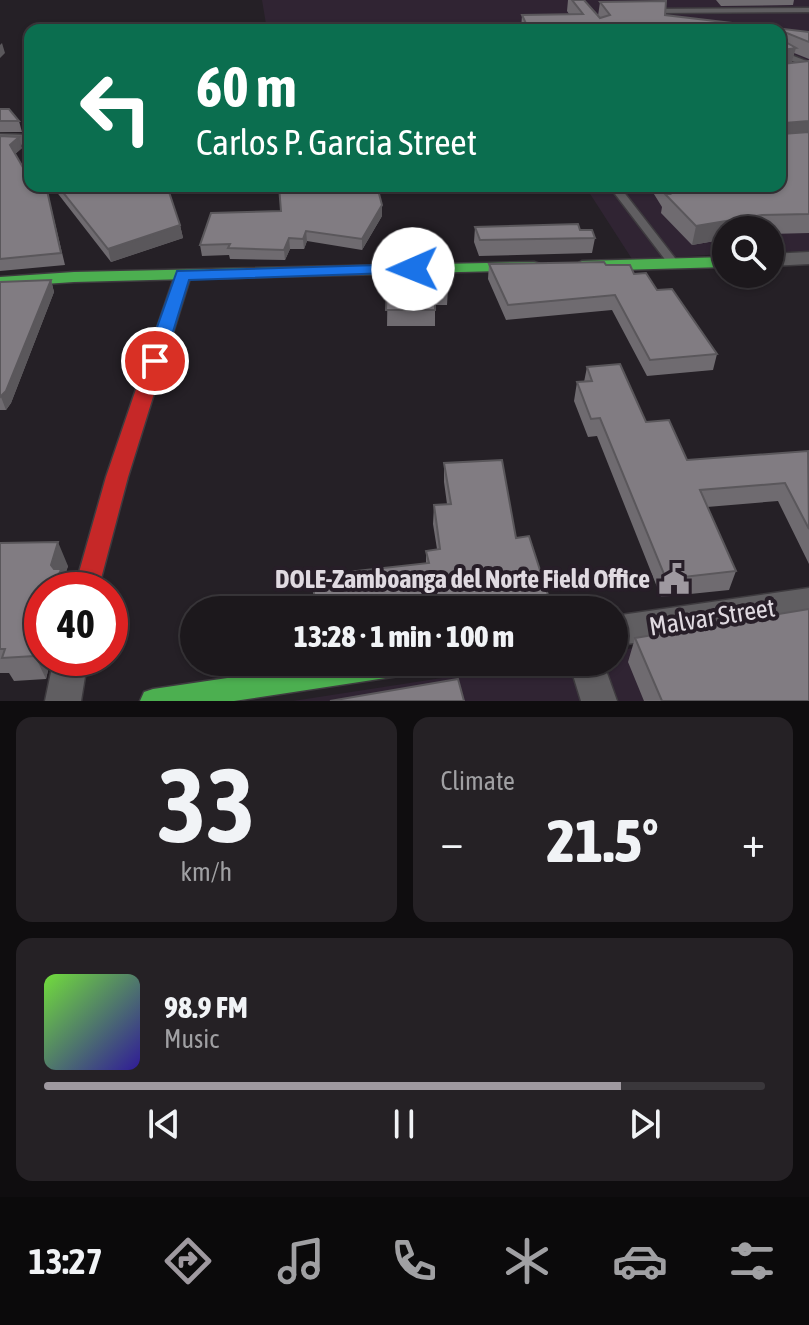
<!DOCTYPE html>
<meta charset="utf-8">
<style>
:root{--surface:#1c181c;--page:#252125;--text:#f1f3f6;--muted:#a0a0a3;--line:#3a373b;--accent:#9f99a0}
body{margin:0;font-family:"Asap Condensed",sans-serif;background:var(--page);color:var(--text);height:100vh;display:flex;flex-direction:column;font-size:30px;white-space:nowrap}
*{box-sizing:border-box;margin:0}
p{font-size:26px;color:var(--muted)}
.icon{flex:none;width:44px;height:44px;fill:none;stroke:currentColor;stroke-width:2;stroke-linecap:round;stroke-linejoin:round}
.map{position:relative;height:701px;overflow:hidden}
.details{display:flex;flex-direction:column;gap:16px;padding:16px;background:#0f0d0f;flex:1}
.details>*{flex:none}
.top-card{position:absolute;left:24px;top:24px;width:762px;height:168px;border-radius:16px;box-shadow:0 2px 6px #0004,0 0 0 2px var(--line);background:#0b6e4f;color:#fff;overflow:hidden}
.fabs{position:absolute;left:712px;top:216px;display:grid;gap:16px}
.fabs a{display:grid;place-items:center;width:72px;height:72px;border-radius:50%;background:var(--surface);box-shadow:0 2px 6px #0004,0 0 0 2px var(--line);font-size:40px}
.speed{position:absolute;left:24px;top:572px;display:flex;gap:16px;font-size:40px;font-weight:700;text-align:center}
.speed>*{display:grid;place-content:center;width:104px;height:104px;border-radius:50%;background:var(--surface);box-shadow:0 2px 6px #0004,0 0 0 2px var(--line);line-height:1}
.speed .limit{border:12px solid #d22;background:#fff;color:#111}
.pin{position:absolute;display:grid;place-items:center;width:68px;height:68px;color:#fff;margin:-34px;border:4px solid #fff;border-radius:50%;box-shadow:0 2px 8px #0007}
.me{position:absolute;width:88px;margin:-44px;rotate:269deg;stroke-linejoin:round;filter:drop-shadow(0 0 6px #0008)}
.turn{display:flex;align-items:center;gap:28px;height:168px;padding:0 40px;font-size:36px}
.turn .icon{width:104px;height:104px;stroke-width:2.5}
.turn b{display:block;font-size:56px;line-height:68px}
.big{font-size:60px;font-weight:800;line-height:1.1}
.details .widget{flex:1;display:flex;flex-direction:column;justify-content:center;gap:12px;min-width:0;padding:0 28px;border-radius:16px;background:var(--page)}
.details .dial{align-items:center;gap:0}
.dial b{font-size:104px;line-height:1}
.song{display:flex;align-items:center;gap:24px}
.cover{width:96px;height:96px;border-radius:12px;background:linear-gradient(135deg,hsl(100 70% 55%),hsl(250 70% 35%))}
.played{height:8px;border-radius:4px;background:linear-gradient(90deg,var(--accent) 80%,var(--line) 80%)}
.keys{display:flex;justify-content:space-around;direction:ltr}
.heat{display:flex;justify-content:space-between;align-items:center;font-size:44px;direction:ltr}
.details .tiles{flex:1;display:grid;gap:16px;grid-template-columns:1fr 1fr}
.widget:last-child{grid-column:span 2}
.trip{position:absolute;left:180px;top:596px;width:448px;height:80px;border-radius:40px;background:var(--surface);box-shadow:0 2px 6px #0004,0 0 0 2px var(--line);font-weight:800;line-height:80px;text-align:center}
.menu{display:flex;height:128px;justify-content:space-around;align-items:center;background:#0b0a0b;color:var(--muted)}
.menu .icon{width:56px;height:56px}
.menu .selected{color:var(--accent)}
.menu b{font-size:36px;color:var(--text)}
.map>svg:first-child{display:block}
</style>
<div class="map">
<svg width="809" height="701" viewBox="0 0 809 701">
<rect width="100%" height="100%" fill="#252026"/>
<path fill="#302433" d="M262,0h547v251l-39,1v-22h-44v24l-94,5 -47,-73h195v-156h-513z
M809,621v80h-516l252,-39h69v-11z"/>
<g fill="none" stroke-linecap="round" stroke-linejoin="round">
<defs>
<path id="lane" d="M809,8v4l-159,1 -3,-2 3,-2z
M780,49l11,6 18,7v4l-24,-7 -5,-5z
M609,186h10l59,76 1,2 -1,2h-8z"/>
<path id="street" d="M0,134l30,1v10l-30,-1z
M809,252v12l-39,2v-12z
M809,588v28l-195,30v-30z
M54,658h34l-7,43h-36z
M569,662h34l14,39h-36z"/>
<path id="fast" d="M726,257v10l-144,4 -8,-5 8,-5z
M534,262l6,2 2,3 -2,3 -466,12 -74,5v-10l74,-5z
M334,662h91l-4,8 -9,4 -178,27h-94l4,-9 9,-3z"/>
<path id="jam" d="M183,270l8,5 -63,202 -30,113h-24l32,-113 69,-202z"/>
</defs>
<use href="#lane" stroke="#3e3b3f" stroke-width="3"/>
<use href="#street" stroke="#3e3b3f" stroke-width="3"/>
<use href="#fast" stroke="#3e3b3f" stroke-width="3"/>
<use href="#jam" stroke="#3e3b3f" stroke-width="3"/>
<use href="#lane" fill="#605e61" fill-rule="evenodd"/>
<use href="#street" fill="#605e61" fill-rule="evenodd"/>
<use href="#fast" fill="#4caf50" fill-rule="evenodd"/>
<use href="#jam" fill="#c62828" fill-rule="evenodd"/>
</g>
<path fill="#6f6b70" d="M568,0h16l14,16 2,-14 65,13 144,17v27l-15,-6 -3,10 18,-2v172l-39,1v-4h-44v9l-34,6 -31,-32 1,-6 -13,-21h131v-156h-259l1,-15 47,-1 -2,-3z
M716,0h78l-1,5 -72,1z
M0,109l19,12 3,11h-22z
M0,136l22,12 -7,6 15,32h16l19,79 -65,6z
M52,186h115l13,39 3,13 -72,24z
M382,216l-20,34 -55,-9 -3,8h-14l-5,11 -55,-1 -1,-4 -27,1 -2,-11z
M475,227l105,3 15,8 -3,15 -113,3 -5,-14z
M389,243l52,6v8l-52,1z
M489,264l117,1 28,9 23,16 60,64 -4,16 -66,6 -35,-66 -106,10 -18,-41z
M388,266l60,23 -1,16h-12v21h-48z
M51,280l3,12 -43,111 -5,7h-6v-128z
M587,367l100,93 122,-8v112l-31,-63 -71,6 29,64 -7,19 -68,7 -64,-161 -9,1 -14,-36 3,-19h7z
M444,463l72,75 32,57 -3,15h-229l110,-47v-12l11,-2 -4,-25 1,-19 13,-1 -3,-22z
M0,543l68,23 -4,12 5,12h-27v68h9l-5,21 -32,2 -5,-8h-9z
M635,638l174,63h-165l-16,-39z"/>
<path fill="#5a575b" d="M2,43l3,10 -5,5v-13z
M796,48l-5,16 -11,2 2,-16z
M809,121v17l-29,3 5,-18z
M19,137l3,11 -9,8 -3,-11z
M382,205v11l-20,34v-11z
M762,215l-4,15h-32v9l-34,6 4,-19z
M180,225l3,13 -72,24 -3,-13z
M306,231l1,10 -3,8 -1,-10z
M289,238l1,11 -5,11 -1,-10z
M51,280l3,12 -43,111 -5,7 -5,-13z
M58,542l10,24 -4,12 5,12h-15l-3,-25z
M42,633v25h9l-5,21 -11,-23 5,-22z"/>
<path fill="#817c82" stroke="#5a575b" stroke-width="2" d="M572,0h12l16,18 10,-3 -10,-13 66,-1 -1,14 144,17v10l-27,-11v9l14,8 -14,2 1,14 26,-3v60l-24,2 -2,11 26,-2v82l-47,1 -66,11 -31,-32h5l-5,-8h115v-156h-251l-7,-15 61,-1z
M0,109h9l10,12h-19z
M0,136l19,1 -9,8 18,31h2v10h16l15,67 -61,6z
M58,186h109l13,39 -72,24z
M279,186h98l5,19 -20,34 -56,-8 -3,8 -14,-1 -5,12 -56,-2 2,-4 -30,1 11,-32 70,-2z
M578,224l2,6h12l3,8 -115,2 -5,-13z
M440,240l1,9 -52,1v-7z
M604,262l2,3h24l4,9 12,-1 11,17 15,-1 45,65 -67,6 -35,-65 -107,10 -19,-41z
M445,265l3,24 -13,1v20h-49l2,-44z
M51,280l-45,111 -6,6v-115z
M620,364l26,58 23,-2 18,40 121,-9 1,78 -24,-46 -85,7 36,81 -70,8 -66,-161 -9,1 -14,-37 15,-1 -5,-14z
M502,460l14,78 13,-2 19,59 -115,15h-117l-4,-34 117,-13 -3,-12 14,-2 -6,-44 17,-1 -7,-41z
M58,542l-7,23 3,4h7l-7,21h-12v43l-2,1 -5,22 -33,2 3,-9h-5v-106z
M809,609v92h-147l-27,-63z
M458,679l6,22h-134z"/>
<path fill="#1a73e8" stroke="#114b97" stroke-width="2" d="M413,264l8,5 -2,3 -230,8 -25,81 -9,6 -10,-6 32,-90z"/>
<defs>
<symbol id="civic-bare" viewBox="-9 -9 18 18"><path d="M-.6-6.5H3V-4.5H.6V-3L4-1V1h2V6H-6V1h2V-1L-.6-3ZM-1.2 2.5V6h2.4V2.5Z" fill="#9f99a0" stroke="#271e28" stroke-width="2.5" paint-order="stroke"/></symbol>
</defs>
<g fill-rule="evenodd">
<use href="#civic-bare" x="652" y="557" width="44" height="44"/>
</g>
<g text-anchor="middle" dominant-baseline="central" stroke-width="8" stroke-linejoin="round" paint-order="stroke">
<g font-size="26" font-weight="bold" fill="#e0dae1" stroke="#271e28" text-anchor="end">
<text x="650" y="579">DOLE-Zamboanga del Norte Field Office</text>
</g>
<g font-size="26" fill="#e0dae1" stroke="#271e28">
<text transform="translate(712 617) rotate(-9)">Malvar Street</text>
</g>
</g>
</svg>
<div class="fabs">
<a><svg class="icon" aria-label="search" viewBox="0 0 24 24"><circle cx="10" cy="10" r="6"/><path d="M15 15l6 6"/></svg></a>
</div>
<div class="speed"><div class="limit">40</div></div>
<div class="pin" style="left:155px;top:361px;background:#d93025"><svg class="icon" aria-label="arrive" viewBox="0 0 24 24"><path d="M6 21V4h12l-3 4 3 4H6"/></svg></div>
<svg class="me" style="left:413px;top:269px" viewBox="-20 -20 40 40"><circle r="19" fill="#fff"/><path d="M0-13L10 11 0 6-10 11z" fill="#1a73e8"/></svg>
<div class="trip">13:28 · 1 min · 100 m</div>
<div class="top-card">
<div class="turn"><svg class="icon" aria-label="left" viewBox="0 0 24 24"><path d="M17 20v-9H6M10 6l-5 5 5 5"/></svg><div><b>60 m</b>Carlos P. Garcia Street</div></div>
</div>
</div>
<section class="details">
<div class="tiles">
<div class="widget dial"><b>33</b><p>km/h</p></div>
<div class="widget"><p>Climate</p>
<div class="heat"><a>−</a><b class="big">21.5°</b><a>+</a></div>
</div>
<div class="widget">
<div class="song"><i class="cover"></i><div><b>98.9 FM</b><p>Music</p></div></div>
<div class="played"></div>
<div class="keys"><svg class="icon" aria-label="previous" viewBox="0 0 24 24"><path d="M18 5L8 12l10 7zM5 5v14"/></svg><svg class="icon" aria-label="pause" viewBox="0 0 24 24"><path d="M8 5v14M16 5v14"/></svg><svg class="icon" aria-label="next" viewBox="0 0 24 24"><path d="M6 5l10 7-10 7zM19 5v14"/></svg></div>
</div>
</div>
</section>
<nav class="menu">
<b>13:27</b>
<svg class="icon selected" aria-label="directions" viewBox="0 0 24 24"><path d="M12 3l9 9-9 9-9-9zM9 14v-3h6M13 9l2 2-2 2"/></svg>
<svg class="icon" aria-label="music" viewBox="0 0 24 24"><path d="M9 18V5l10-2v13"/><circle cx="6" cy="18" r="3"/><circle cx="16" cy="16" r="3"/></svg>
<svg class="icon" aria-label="phone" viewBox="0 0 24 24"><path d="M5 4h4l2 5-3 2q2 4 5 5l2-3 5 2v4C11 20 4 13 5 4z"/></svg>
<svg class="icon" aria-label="climate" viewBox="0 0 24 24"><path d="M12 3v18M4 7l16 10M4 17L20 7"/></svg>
<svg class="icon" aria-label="car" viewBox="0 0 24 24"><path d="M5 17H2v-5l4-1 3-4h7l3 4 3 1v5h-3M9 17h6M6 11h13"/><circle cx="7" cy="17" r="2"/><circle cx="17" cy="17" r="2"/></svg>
<svg class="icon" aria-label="filters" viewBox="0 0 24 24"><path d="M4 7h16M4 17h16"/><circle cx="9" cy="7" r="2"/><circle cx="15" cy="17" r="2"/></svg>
</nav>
